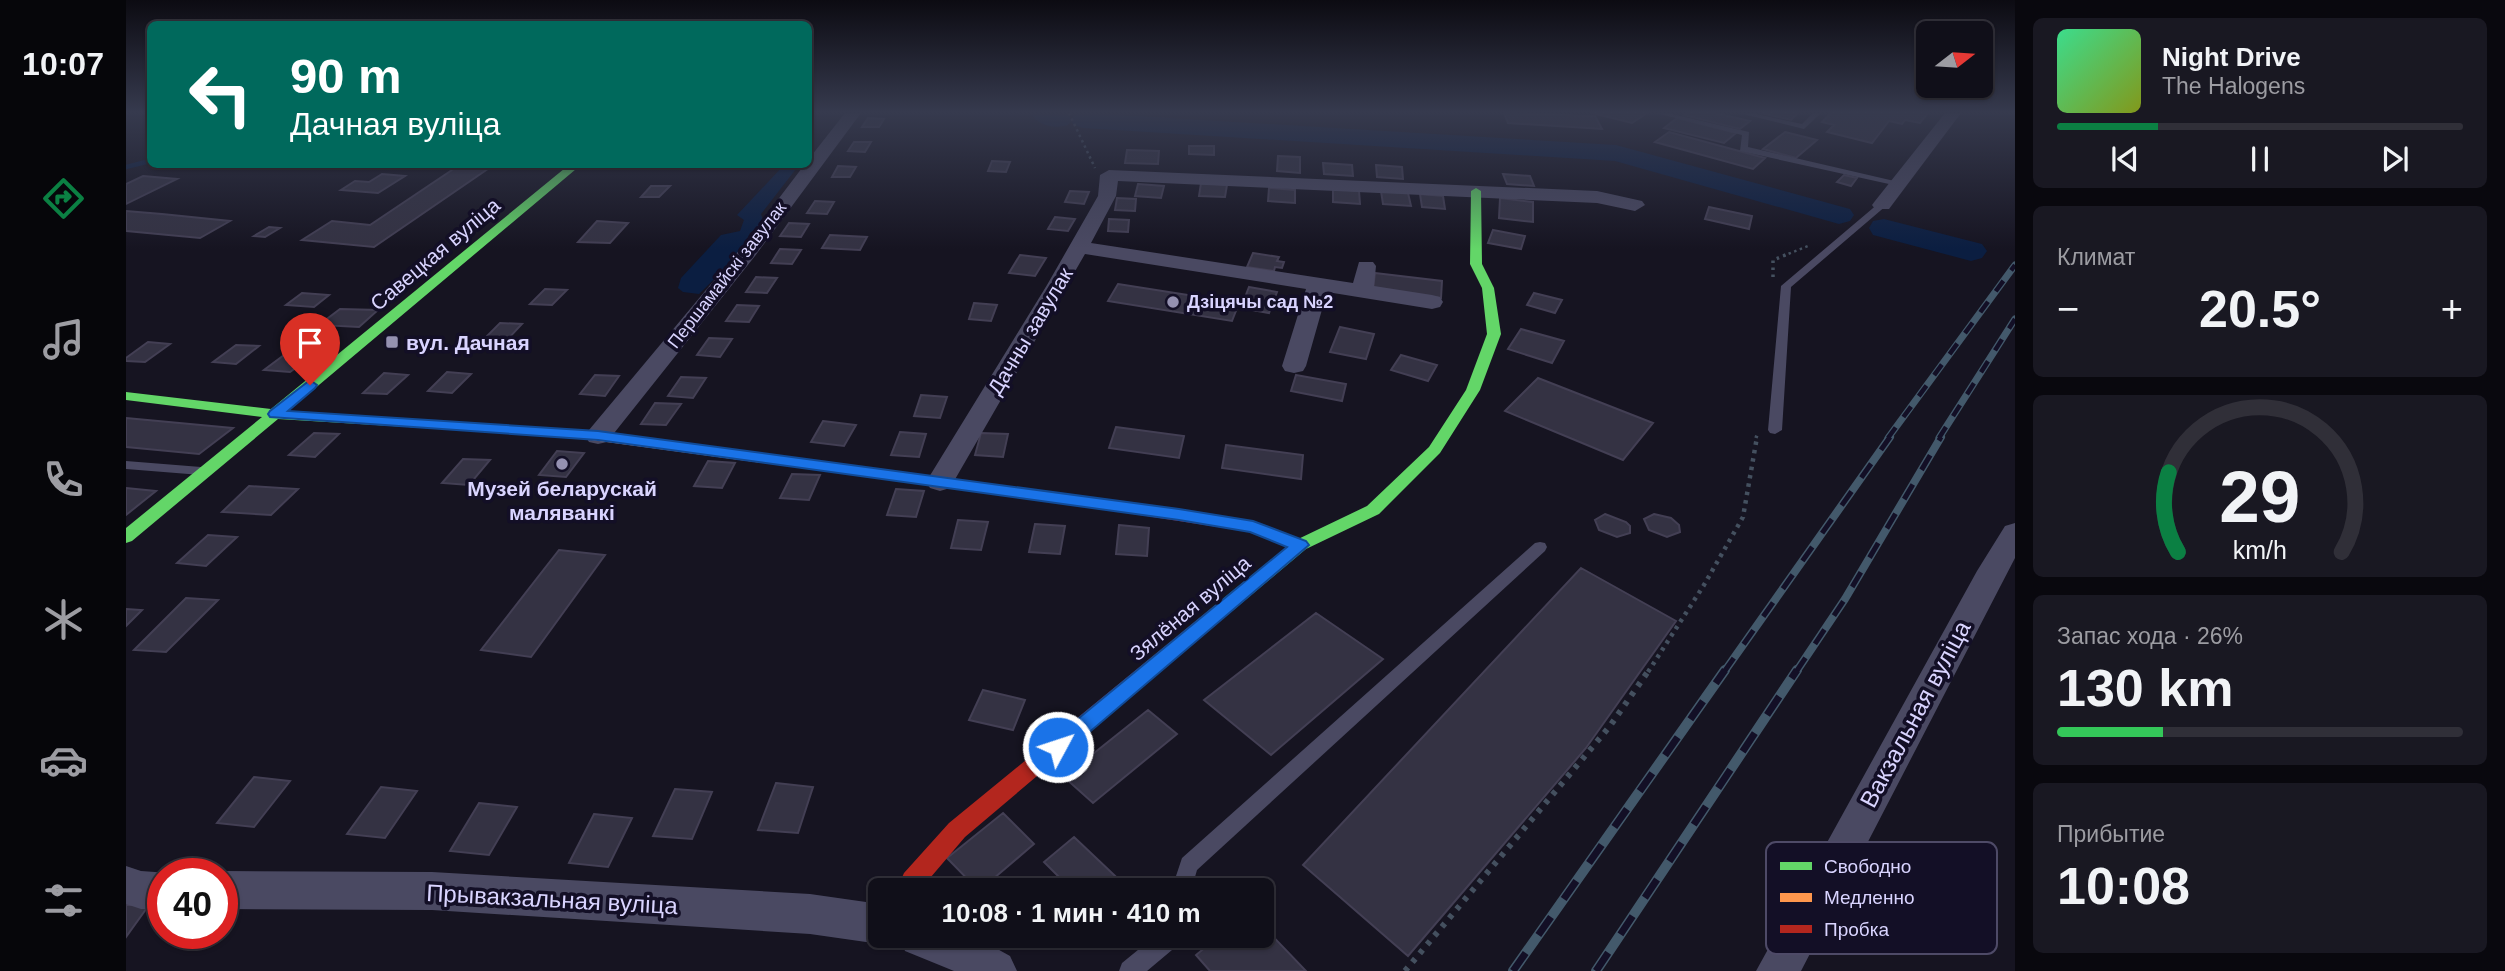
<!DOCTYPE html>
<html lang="ru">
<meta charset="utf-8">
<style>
:root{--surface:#100f19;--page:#191822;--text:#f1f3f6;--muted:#9c9ca2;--line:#302f38;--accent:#0b8043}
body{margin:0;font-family:Helvetica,sans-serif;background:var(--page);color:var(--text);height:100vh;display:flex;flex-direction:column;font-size:26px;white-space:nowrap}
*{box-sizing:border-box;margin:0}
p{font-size:23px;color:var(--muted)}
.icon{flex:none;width:38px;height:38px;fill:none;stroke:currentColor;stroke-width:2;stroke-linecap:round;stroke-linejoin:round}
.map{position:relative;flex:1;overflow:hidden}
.sheet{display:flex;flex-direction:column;gap:18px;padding:18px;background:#09080e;width:490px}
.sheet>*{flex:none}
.guide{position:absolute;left:21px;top:21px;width:665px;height:147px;border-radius:10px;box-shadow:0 2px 5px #0004,0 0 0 2px var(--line);background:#00695c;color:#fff;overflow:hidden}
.needle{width:46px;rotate:73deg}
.buttons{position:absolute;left:1790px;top:21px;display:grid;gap:14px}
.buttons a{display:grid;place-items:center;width:77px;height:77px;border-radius:10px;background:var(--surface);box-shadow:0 2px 5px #0004,0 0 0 2px var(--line);font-size:35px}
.speed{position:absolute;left:21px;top:858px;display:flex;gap:14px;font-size:35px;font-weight:700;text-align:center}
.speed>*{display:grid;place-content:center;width:91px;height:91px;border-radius:50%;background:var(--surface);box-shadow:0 2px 5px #0004,0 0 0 2px var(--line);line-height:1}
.speed .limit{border:10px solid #d22;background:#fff;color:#111}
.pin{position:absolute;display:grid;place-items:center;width:60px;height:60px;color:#fff;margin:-72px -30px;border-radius:50% 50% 50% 0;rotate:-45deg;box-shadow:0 0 7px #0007}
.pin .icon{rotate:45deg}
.me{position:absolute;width:77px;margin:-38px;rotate:50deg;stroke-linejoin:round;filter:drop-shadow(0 0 5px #0008)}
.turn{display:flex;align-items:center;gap:24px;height:147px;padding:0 28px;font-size:32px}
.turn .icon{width:91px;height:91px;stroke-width:2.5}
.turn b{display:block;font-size:49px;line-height:60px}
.big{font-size:52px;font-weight:700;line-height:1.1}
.sheet .tile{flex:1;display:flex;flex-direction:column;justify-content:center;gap:10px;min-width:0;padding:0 24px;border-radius:10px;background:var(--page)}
.sheet .dial{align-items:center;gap:0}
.dial svg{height:182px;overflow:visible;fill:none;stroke:var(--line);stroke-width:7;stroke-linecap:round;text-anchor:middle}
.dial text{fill:var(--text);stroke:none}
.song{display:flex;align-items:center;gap:21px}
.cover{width:84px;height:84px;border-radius:10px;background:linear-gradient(135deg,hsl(150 70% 55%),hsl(70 70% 35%))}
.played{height:7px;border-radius:4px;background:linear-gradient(90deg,var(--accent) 25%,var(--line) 25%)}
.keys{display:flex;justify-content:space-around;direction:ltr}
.heat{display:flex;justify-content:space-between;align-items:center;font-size:38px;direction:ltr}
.charge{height:10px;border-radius:5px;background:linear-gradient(90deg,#34c759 26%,var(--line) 0)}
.trip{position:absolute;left:742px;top:878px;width:406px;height:70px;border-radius:10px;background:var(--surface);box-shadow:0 2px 5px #0004,0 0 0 2px var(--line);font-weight:700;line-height:70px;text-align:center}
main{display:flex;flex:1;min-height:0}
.menu{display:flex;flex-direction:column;width:126px;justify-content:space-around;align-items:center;background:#06060a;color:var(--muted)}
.menu .icon{width:49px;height:49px}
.menu .active{color:var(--accent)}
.menu b{font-size:32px;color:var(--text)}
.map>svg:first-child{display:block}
</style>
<main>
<nav class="menu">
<b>10:07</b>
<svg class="icon active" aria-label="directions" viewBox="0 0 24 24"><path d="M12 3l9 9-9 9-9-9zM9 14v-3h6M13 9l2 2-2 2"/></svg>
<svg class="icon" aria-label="music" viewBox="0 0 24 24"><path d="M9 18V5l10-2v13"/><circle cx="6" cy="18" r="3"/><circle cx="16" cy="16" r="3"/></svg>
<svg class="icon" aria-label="phone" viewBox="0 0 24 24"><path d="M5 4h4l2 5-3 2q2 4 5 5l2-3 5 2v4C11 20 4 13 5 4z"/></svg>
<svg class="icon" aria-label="climate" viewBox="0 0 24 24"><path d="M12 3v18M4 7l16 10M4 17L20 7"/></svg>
<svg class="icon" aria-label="car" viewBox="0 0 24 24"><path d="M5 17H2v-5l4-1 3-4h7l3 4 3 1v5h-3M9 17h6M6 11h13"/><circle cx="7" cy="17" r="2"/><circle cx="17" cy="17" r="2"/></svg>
<svg class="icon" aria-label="filters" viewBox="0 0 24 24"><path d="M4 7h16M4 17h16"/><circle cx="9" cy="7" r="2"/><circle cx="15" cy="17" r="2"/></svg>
</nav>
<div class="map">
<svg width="1889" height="971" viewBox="0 0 1889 971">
<rect width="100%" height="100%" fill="#161421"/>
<path fill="#0b1e41" d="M658,165h15l-38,49 3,9 -14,10 -12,23 -39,38 -16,-2 -5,-4 3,-10 40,-43 19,-4 4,-11 -7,-5z"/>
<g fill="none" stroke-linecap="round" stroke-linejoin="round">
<path stroke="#0b1e41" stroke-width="4.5" d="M0,167l24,-6"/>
<path fill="#0b1e41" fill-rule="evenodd" d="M905,113l37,2 3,4 3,-4 14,-2 528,32 234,64 4,6 -4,6 -11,3 -224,-63 -532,-33 -9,-3 -3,-4 -3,4c-14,4 -30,1 -37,-12z
M1758,219l98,25 5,7 -5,7 -11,3 -98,-26 -4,-7 4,-7z"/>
</g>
<path fill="#343243" stroke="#433f54" stroke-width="2" d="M1378,113l91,3 7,13 -94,-6z
M1466,113h55l-15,10z
M1561,113h28l35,8 -10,8 -56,-14z
M1635,113h37l-7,7z
M1705,113h97l-8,10 -15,-3 -3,4 -13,-3 -17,22 -45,-11 7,-7 -12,-3z
M742,118l16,1 -5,8h-17z
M1551,118l59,15 -12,10 -60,-15z
M1543,132l96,26 -12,11 -98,-27z
M1659,132l32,8 -21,18 -33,-9z
M728,142h17l-6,10 -17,-1z
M1063,146h25v9l-25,-1z
M1001,150l32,1 -1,13 -33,-1z
M1152,156l22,1v16l-23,-2z
M866,161l18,1 -4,10 -18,-1z
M1197,163l29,2 1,11 -29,-2z
M159,164h35l-8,5 -31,-3z
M335,164h34l-121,83 -72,-7 30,-19 38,4z
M1250,165l26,2 1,12 -26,-2z
M712,166l18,1 -6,10h-18z
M256,174l23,2 -27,17 -37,-3 14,-9 14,1z
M1377,174l27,2 4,10 -27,-2z
M1718,175l13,3 -6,8 -14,-4z
M17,176l34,3 -51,25v-20z
M1075,183l26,2 -2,12 -26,-1z
M1012,184l26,2 -3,12 -26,-2z
M525,186h19l-11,11h-18z
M1143,188l26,2v13l-27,-2z
M1207,189l26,2 1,13 -27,-2z
M944,191l19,1 -5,12 -19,-2z
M1255,191l27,2 3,13 -28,-2z
M1294,194l23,2 2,13 -23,-2z
M991,198l19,1 -1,12 -20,-1z
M1374,198l33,4v20l-34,-4z
M689,201l19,1 -7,12 -20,-1z
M1583,207l43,9 -3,13 -44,-10z
M0,211l36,3 68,7 -30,17 -74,-7z
M929,217l20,2 -7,12 -20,-2z
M983,219l20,1 -1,12 -20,-1z
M471,221l31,2 -18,20 -32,-1z
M663,223l20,1 -8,13 -21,-1z
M143,227l11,1 -15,9 -11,-1z
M1367,230l32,6 -4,13 -33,-6z
M704,235l37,2 -7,13 -38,-2z
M654,249l21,1 -9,14 -21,-1z
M1127,253l26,4 -2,4 7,1 -2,6 -7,-1 -1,4 -27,-4z
M894,255l26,3 -11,18 -26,-3z
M1249,273l67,8 -1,17 -68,-9z
M630,277l21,1 -10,15 -21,-1z
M992,284l121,19 -7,18 -124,-20z
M1123,287l28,5 -8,21 -28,-5z
M419,289l22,1 -15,15 -22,-1z
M176,293l27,2 -15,12 -28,-2z
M1408,293l28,7 -7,13 -28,-8z
M848,303l23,2 -6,16 -22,-2z
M611,305l22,1 -10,16 -23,-1z
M214,309l38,1 -19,17 -40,-2z
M374,323l22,1 -16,17 -23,-1z
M1214,327l34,7 -8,25 -36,-7z
M1395,329l43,12 -12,22 -44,-14z
M583,338l23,1 -12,18 -23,-2z
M22,342l22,2 -25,18 -19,-1v-3z
M110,345l23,1 -23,18 -23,-2z
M162,352l26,3 -24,17 -26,-2z
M1275,355l36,10 -9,16 -37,-11z
M321,372l24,2 -19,19 -24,-2z
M258,373l24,2 -21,19 -24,-1z
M469,375l24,1 -14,20 -25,-2z
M1170,375l50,9 -4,17 -51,-10z
M555,377l25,1 -13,20 -25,-2z
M1412,378l115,45 -30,37 -118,-49z
M795,395l26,2 -7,21 -26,-2z
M529,403l26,1 -15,21 -25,-1z
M0,418l107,10 -34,26 -73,-7z
M697,421l33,4 -12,21 -33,-4z
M990,427l68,9 -5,22 -70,-10z
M774,432l26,2 -7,23 -28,-2z
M188,433l25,1 -24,23 -26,-2z
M855,433l27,1 -5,23 -28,-2z
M1100,445l77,10 -2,24 -79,-11z
M431,451l27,2 -18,24 -27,-2z
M337,459l27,1 -21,25 -27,-2z
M582,461l27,2 -13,25 -28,-2z
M666,474l28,1 -11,25 -29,-2z
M123,486l49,3 -27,26 -49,-3z
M0,488l30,3 -30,24z
M770,489l28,2 -8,26 -29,-2z
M1479,514l21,8 4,4v7l-13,4 -18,-7 -4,-10z
M1528,514l17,4 8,7 1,7 -13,5 -18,-7 -5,-11z
M832,520l30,2 -7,28 -30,-2z
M909,524l30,2 -5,28 -31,-2z
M993,525l30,3 -2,28 -31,-2z
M82,535l29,2 -31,29 -29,-3z
M433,550l46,5 -74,102 -50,-7z
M1455,568l95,53 -90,127 -178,208 -105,-91z
M60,598l32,2 -52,52 -32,-2z
M0,609l16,1 -16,16z
M1190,613l67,46 -112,96 -67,-55z
M857,690l42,10 -12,30 -44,-10z
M1022,710l29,24 -84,69 -29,-26z
M128,777l36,4 -36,46 -37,-4z
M650,783l37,4 -15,46 -40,-3z
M255,787l36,4 -32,47 -38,-4z
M549,789l37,3 -20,47 -39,-3z
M353,803l38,4 -28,48 -39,-4z
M877,813l31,31 -55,47 -32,-33z
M468,814l38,4 -24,49 -39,-4z
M948,837l57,54h-58l-29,-29z
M0,905h23l-23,32z
M1136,925l44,46h-96l-14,-16 23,-19h43z"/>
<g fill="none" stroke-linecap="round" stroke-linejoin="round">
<path stroke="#44505f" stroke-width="2.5" stroke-dasharray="2.5 3.5" stroke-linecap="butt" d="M943,113l26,55
M1657,256l25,-10"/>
<path stroke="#44505f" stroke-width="3.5" stroke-dasharray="2.5 4.5" stroke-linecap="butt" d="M1647,277v-17l15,-6
M1630,438l1,-3"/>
<path stroke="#44505f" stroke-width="4.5" stroke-dasharray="3.5 5" stroke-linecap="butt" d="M1522,672l56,-87 39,-68 14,-80"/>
<path stroke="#44505f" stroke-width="6" stroke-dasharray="4.5 7" stroke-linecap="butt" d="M1279,971l205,-245 39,-56"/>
<path fill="#4a4962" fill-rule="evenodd" d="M1530,113h12l81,19 -1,15 155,36 -5,3 -158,-35 2,-16z
M1613,113h13l50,11 11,-11h8l-17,16z
M1753,203l8,2 -96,82 -9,143 -7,4 -5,-1 -2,-3 13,-144z
M0,461l75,6 7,4 -7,4 -75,-6z
M1414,542l5,1 2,4 -2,4 -348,319 -6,21h-20l11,-33 353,-315z
M1029,936h22l-5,14 -25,21h-28l3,-8z"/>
<path fill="#4a4962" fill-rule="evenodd" d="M719,113h16l-106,143 -148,186 -9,2 -9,-2 -4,-6 4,-6 152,-182 64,-84h3v-4z
M1819,113h16l-72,96h-14l-3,-4 3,-4z
M983,170l488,21 45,10 3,4 -10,6 -38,-8 -479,-22 -2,15 -25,47 262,40 6,-21h14l3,4 -2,20 58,9 8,2 3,5 -3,5 -8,2 -105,-17 -21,74 -3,5 -9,2 -9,-2 -3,-5 24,-77 -221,-35 -135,234 -10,3 -10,-3 -4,-6 121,-197 51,-89 2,-21z
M1889,523v35l-214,413h-45l221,-400 28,-45z
M0,866l15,5 28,2h-6v36h-22l-15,-5z
M96,871l210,1 378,22 70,10v32h16l-16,8 -70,-10 -378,-24 -210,-1v-36h-6z
M773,936h75l36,20 7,15h-63l-49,-20z"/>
<path fill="#63d668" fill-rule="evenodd" d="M444,164h12l-294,247 294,20 7,4 -2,3 -309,-19 -146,122 -6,2v-15l136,-111 -136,-17v-8l145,17z
M1350,188l5,3 1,73 12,24 7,46 -21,56 -40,63 -61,61 -73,35 -75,63h-12l-3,-5 3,-5 75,-61 73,-35 62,-59 37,-57 21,-56 -5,-46 -12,-24 1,-73z"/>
<path fill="#ff974d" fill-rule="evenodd" d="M456,431l486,63 8,5 -8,5 -491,-66 -2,-3z"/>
<path fill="#b3261e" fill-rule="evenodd" d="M942,494l185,27 53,20 2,4 -2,4 -6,2 -50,-19 -188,-29 -2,-4z
M1099,600l6,2 3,5 -3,5 -266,225 -46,54h-23l8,-18 45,-50 270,-221z"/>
<defs>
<path id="rail-far2" d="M1762,438l127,-173
M1813,438l76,-119"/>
<path id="rail-far1" d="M1598,672l166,-235
M1670,672l49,-73 96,-162"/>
<path id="rail" d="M1387,971l212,-301
M1470,971l201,-301"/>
</defs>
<use href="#rail-far2" stroke="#43596b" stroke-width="7"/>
<use href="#rail-far1" stroke="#43596b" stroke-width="8"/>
<use href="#rail" stroke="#43596b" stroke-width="10"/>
<use href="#rail-far2" stroke="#130f26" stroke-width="4.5" stroke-dasharray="13" stroke-linecap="butt"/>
<use href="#rail-far1" stroke="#130f26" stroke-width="5" stroke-dasharray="17" stroke-linecap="butt"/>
<use href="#rail" stroke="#130f26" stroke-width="7" stroke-dasharray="22" stroke-linecap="butt"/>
</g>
<linearGradient id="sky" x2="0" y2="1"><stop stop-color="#0c0b12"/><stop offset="0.45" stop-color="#363a4e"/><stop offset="1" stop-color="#363a4e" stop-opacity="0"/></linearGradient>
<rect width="1889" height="249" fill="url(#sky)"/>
<path fill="#1a73e8" stroke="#114b97" stroke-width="2" d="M184,380l7,5 -2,3 -27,23 310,20 581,78 74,12 53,20 3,4 -244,208 -7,3 -7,-3 -3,-6 3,-6 236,-194 -37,-15 -71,-12 -581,-80 -328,-23 -2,-3 2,-3z"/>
<g fill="#9591b1" stroke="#130f26" stroke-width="2.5">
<circle cx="1047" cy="302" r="7"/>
<rect x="259" y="335" width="14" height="14" rx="3.5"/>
<circle cx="436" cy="464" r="7"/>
</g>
<g text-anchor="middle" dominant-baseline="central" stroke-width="7" stroke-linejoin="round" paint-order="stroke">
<g font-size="18" fill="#d9d4ff" stroke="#130f26">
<text transform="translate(601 275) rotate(-52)">Першамайскі завулак</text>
</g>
<g font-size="18" font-weight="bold" fill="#d9d4ff" stroke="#130f26" text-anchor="start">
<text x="1061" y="302">Дзіцячы сад №2</text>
</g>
<g font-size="21" fill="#d9d4ff" stroke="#130f26">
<text transform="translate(309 254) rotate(-40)">Савецкая вуліца</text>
<text transform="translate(904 331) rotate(-59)">Дачны завулак</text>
<text transform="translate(1064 608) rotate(-40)">Зялёная вуліца</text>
</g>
<g font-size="21" font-weight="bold" fill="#d9d4ff" stroke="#130f26" text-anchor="start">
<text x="280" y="342">вул. Дачная</text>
<text x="436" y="488" text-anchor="middle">Музей беларускай<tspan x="436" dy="24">маляванкі</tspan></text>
</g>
<g font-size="24" fill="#d9d4ff" stroke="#130f26">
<text transform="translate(1789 714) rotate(-62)">Вакзальная вуліца</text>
<text transform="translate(426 899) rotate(3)">Прывакзальная вуліца</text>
</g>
</g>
<rect x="1640" y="842" width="231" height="112" rx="10" fill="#130f26" stroke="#4e4a67" stroke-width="2"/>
<rect x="1654" y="862" width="32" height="8" fill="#63d668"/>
<rect x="1654" y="893" width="32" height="9" fill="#ff974d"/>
<rect x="1654" y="925" width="32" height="8" fill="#b3261e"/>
<g font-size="19" fill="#d9d4ff">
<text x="1698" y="873">Свободно</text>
<text x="1698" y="904">Медленно</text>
<text x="1698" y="936">Пробка</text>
</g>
</svg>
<div class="buttons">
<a><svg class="needle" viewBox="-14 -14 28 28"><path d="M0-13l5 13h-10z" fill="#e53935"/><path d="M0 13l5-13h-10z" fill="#9c9ca2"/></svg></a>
</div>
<div class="speed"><div class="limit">40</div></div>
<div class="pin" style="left:184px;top:385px;background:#d93025"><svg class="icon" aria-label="arrive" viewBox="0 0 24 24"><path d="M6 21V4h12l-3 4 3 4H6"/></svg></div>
<svg class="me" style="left:932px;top:747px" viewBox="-20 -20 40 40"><circle r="17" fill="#1a73e8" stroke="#fff" stroke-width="3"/><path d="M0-11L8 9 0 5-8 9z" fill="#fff"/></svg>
<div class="trip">10:08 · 1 мин · 410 m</div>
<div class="guide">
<div class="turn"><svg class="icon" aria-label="left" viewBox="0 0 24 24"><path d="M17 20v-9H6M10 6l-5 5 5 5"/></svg><div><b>90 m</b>Дачная вуліца</div></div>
</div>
</div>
<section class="sheet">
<div class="tile">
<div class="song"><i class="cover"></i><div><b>Night Drive</b><p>The Halogens</p></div></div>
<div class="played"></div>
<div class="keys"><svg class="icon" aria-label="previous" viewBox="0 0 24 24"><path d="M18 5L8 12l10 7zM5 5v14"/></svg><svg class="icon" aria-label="pause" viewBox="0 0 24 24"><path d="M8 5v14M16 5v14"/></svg><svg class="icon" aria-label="next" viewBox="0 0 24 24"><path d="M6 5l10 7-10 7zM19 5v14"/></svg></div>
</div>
<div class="tile"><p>Климат</p>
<div class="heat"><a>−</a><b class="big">20.5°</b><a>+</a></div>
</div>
<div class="tile dial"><svg viewBox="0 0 100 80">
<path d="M14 69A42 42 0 1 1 86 69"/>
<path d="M14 69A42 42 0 0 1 10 34" stroke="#0b8043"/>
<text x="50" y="56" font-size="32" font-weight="700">29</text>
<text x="50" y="72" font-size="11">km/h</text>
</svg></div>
<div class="tile"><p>Запас хода · 26%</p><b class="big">130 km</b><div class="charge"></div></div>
<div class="tile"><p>Прибытие</p><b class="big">10:08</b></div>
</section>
</main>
